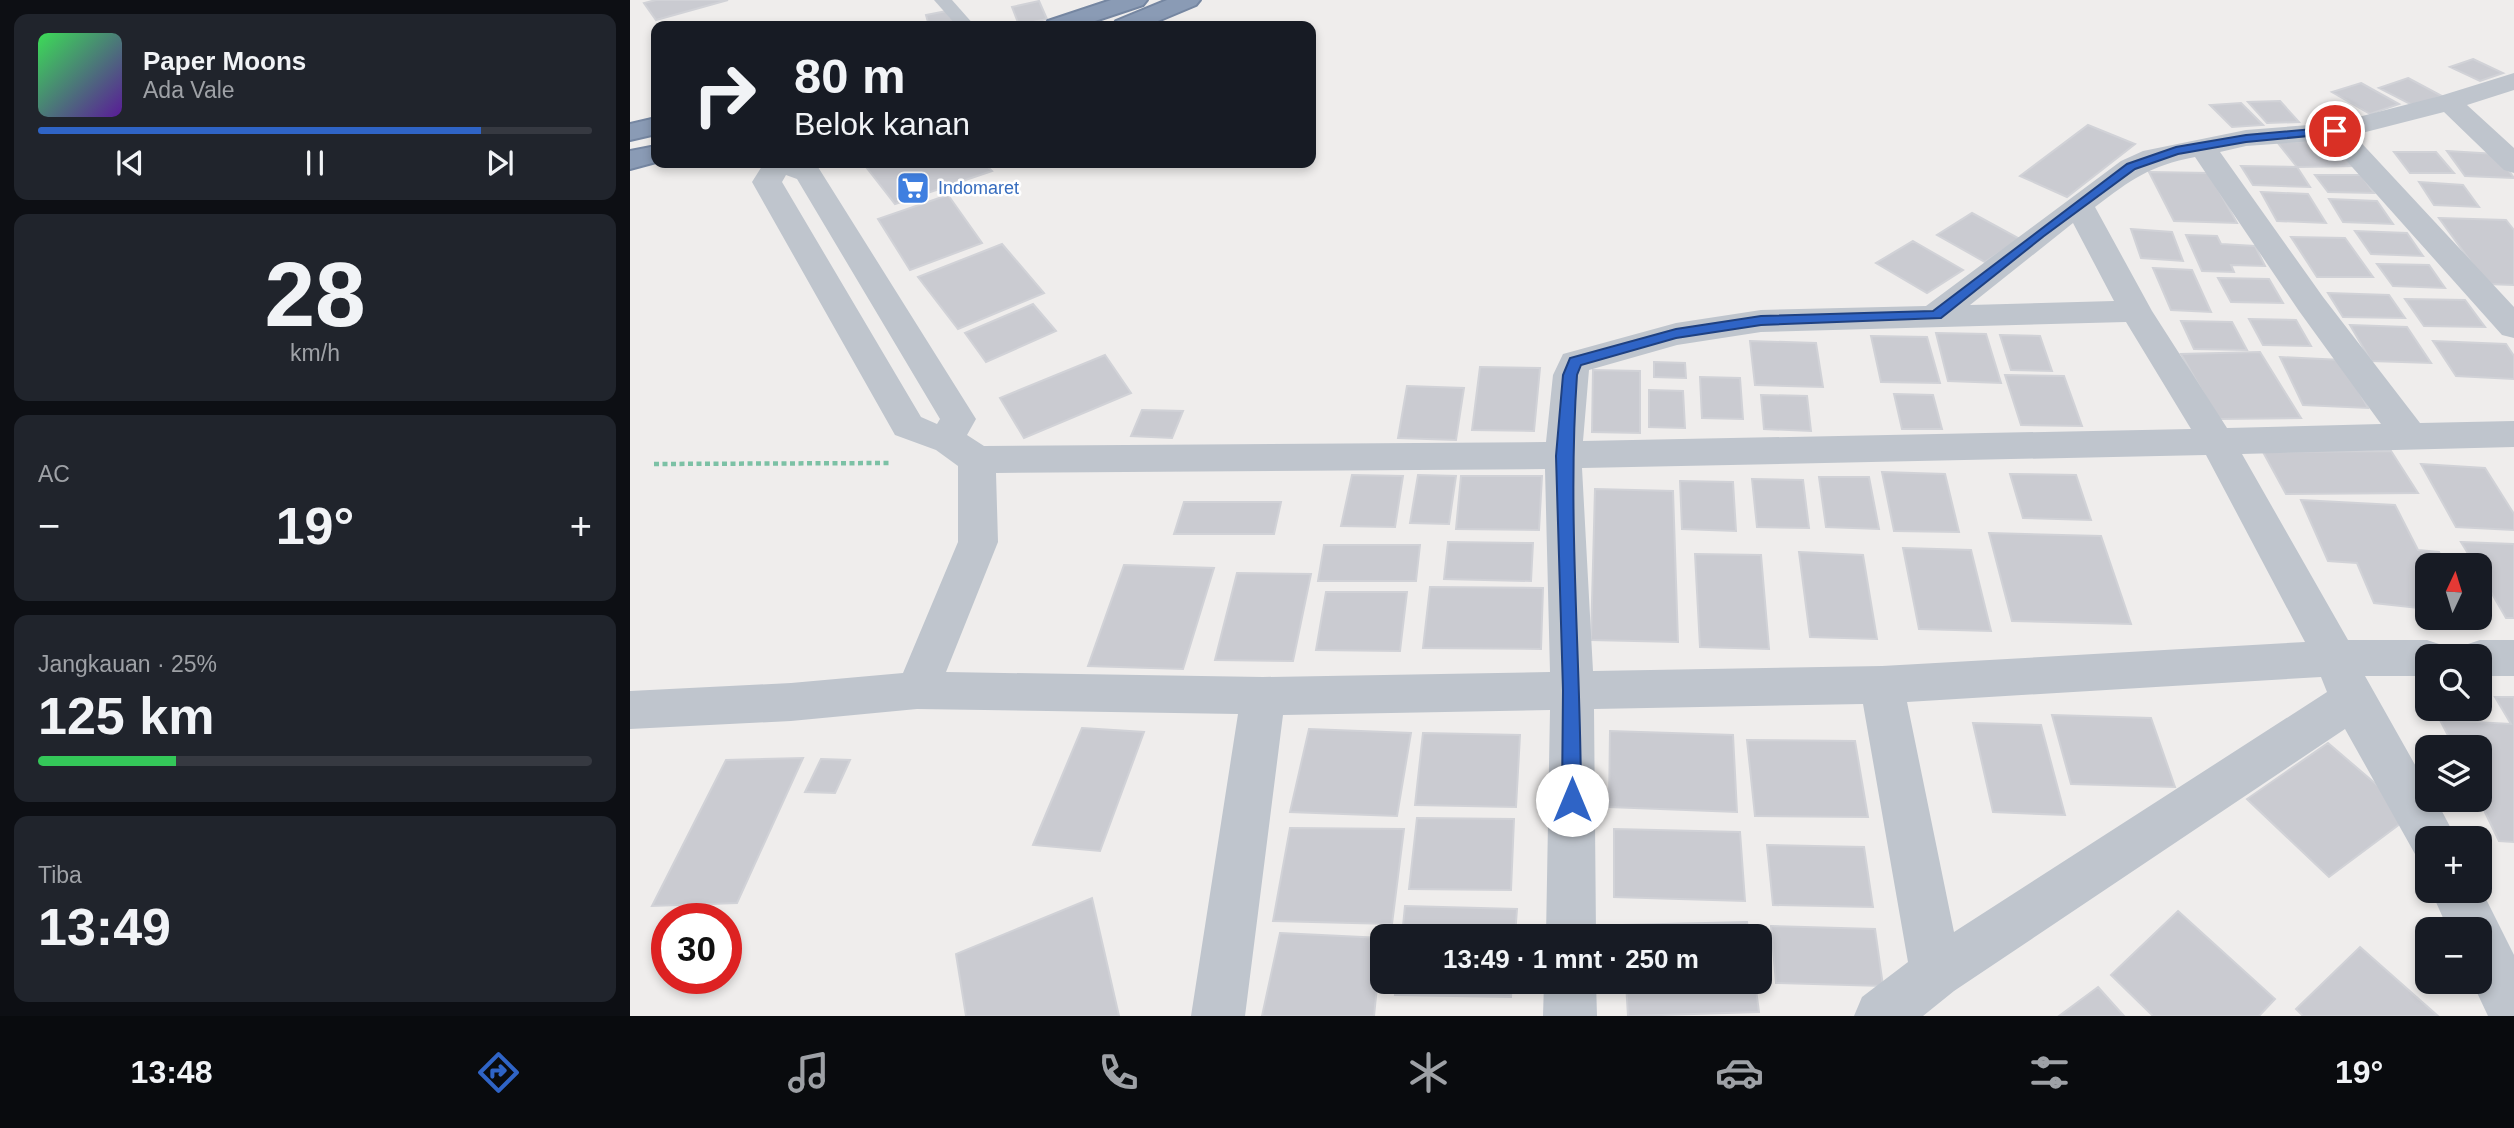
<!DOCTYPE html>
<html lang="id">
<meta charset="utf-8">
<style>
:root{--surface:#171b24;--page:#20242c;--text:#f1f3f6;--muted:#9ea1a6;--line:#363941;--accent:#2f64c6}
body{margin:0;font-family:Helvetica,sans-serif;background:var(--page);color:var(--text);height:100vh;display:flex;flex-direction:column;font-size:26px;white-space:nowrap}
*{box-sizing:border-box;margin:0}
p{font-size:23px;color:var(--muted)}
.icon{flex:none;width:38px;height:38px;fill:none;stroke:currentColor;stroke-width:2;stroke-linecap:round;stroke-linejoin:round}
.map{position:relative;flex:1;overflow:hidden}
.panel{display:flex;flex-direction:column;gap:14px;padding:14px;background:#0d0f14;width:630px}
.panel>*{flex:none}
.hud{position:absolute;left:21px;top:21px;width:665px;height:147px;border-radius:14px;box-shadow:0 4px 10px #0003;background:#171b24;color:var(--text);overflow:hidden}
.needle{width:46px;rotate:4deg}
.buttons{position:absolute;left:1785px;top:553px;display:grid;gap:14px}
.buttons a{display:grid;place-items:center;width:77px;height:77px;border-radius:14px;background:var(--surface);box-shadow:0 4px 10px #0003;font-size:35px}
.speed{position:absolute;left:21px;top:903px;display:flex;gap:14px;font-size:35px;font-weight:700;text-align:center}
.speed>*{display:grid;place-content:center;width:91px;height:91px;border-radius:50%;background:var(--surface);box-shadow:0 4px 10px #0003;line-height:1}
.speed .limit{border:10px solid #d22;background:#fff;color:#111}
.pin{position:absolute;display:grid;place-items:center;width:60px;height:60px;color:#fff;margin:-30px;border:4px solid #fff;border-radius:50%;box-shadow:0 2px 7px #0007}
.me{position:absolute;width:77px;margin:-38px;rotate:0deg;stroke-linejoin:round;filter:drop-shadow(0 0 5px #0008)}
.turn{display:flex;align-items:center;gap:24px;height:147px;padding:0 28px;font-size:32px}
.turn .icon{width:91px;height:91px;stroke-width:2.5}
.turn b{display:block;font-size:49px;line-height:60px}
.big{font-size:52px;font-weight:800;line-height:1.1}
.panel .tile{flex:1;display:flex;flex-direction:column;justify-content:center;gap:10px;min-width:0;padding:0 24px;border-radius:14px;background:var(--page)}
.panel .dial{align-items:center;gap:0}
.dial b{font-size:91px;line-height:1}
.song{display:flex;align-items:center;gap:21px}
.cover{width:84px;height:84px;border-radius:10px;background:linear-gradient(135deg,hsl(130 70% 55%),hsl(270 70% 35%))}
.played{height:7px;border-radius:4px;background:linear-gradient(90deg,var(--accent) 80%,var(--line) 80%)}
.keys{display:flex;justify-content:space-around;direction:ltr}
.heat{display:flex;justify-content:space-between;align-items:center;font-size:38px;direction:ltr}
.charge{height:10px;border-radius:5px;background:linear-gradient(90deg,#34c759 25%,var(--line) 0)}
.trip{position:absolute;left:740px;top:924px;width:402px;height:70px;border-radius:14px;background:var(--surface);box-shadow:0 4px 10px #0003;font-weight:800;line-height:70px;text-align:center}
.tabs{display:flex;height:112px;justify-content:space-around;align-items:center;background:#090b0e;color:var(--muted)}
.tabs .icon{width:49px;height:49px}
.tabs .current{color:var(--accent)}
.tabs b{font-size:32px;color:var(--text)}
main{display:flex;flex:1;min-height:0}
.map>svg:first-child{display:block}
</style>
<main>
<section class="panel">
<div class="tile">
<div class="song"><i class="cover"></i><div><b>Paper Moons</b><p>Ada Vale</p></div></div>
<div class="played"></div>
<div class="keys"><svg class="icon" aria-label="previous" viewBox="0 0 24 24"><path d="M18 5L8 12l10 7zM5 5v14"/></svg><svg class="icon" aria-label="pause" viewBox="0 0 24 24"><path d="M8 5v14M16 5v14"/></svg><svg class="icon" aria-label="next" viewBox="0 0 24 24"><path d="M6 5l10 7-10 7zM19 5v14"/></svg></div>
</div>
<div class="tile dial"><b>28</b><p>km/h</p></div>
<div class="tile"><p>AC</p>
<div class="heat"><a>−</a><b class="big">19°</b><a>+</a></div>
</div>
<div class="tile"><p>Jangkauan · 25%</p><b class="big">125 km</b><div class="charge"></div></div>
<div class="tile"><p>Tiba</p><b class="big">13:49</b></div>
</section>
<div class="map">
<svg width="1884" height="1016" viewBox="0 0 1884 1016">
<rect width="100%" height="100%" fill="#efedec"/>
<path fill="#cacbd1" stroke="#d1d2d7" stroke-width="2" d="M26,0h72l-72,20 -12,-17z
M409,1l8,18 -28,6 -7,-18z
M322,10l3,13 -26,3 -3,-11z
M1843,59l30,14 -23,8 -30,-14z
M1778,78l34,18 -28,10 -35,-18z
M1731,83l38,21 -29,10 -38,-22z
M1650,101l19,21 -32,1 -19,-21z
M1611,103l22,22 -31,2 -22,-22z
M1458,125l47,19 -68,53 -47,-21z
M1703,140l23,26 -59,1 -20,-25z
M1817,151l50,3 17,24 -49,-2z
M1764,152h42l18,21h-44z
M233,163h121l8,8 -97,33z
M1611,166l56,1 13,20 -57,-2z
M1519,172l60,1 28,50 -63,-2z
M1685,175h46l13,18 -46,-1z
M1789,182l44,3 16,22 -45,-2z
M1631,192l47,2 18,29 -49,-2z
M318,195l34,48 -72,27 -32,-51z
M1699,199l48,2 16,23 -50,-2z
M1342,213l48,26 -35,23 -48,-27z
M1809,218l67,2 8,10v55l-27,-1z
M1501,229l41,3 11,29 -42,-3z
M1725,231l52,2 16,23 -52,-2z
M1556,235l31,1 4,8 34,2 10,20 -34,-1 3,7 -32,-1z
M1661,237l54,1 28,39h-56z
M1283,241l50,29 -36,23 -51,-30z
M372,244l42,49 -86,36 -40,-52z
M1747,264l52,1 16,23 -52,-2z
M1523,268l39,2 19,42 -40,-2z
M1588,278l51,1 14,24 -52,-1z
M1698,293l61,2 16,23 -62,-1z
M1775,299l60,1 20,27 -61,-1z
M403,304l23,27 -70,31 -21,-29z
M1619,319l47,1 15,26 -48,-1z
M1551,321l51,1 15,28 -53,-1z
M1720,325l57,2 24,36 -60,-2z
M1306,333l50,1 15,49 -53,-2z
M1370,335l40,1 12,35 -41,-1z
M1241,336l56,1 13,46 -59,-1z
M1120,341l66,2 7,44 -68,-2z
M1803,341l73,3 8,12v23l-58,-3z
M1630,352l41,66 -83,1 -37,-65z
M475,355l26,38 -107,45 -24,-40z
M1650,357l62,3 26,48 -65,-3z
M1024,362l31,1 1,15 -32,-1z
M850,367l60,1 -6,63 -62,-1z
M963,370l47,1v62l-48,-1z
M1375,375l59,1 18,50 -61,-1z
M1070,377l40,1 3,41 -41,-1z
M777,386l57,2 -8,52 -58,-2z
M1019,390l34,1 2,37 -36,-1z
M1264,394l39,1 9,34h-40z
M1131,395l46,1 4,35 -47,-2z
M512,410l41,1 -11,27 -41,-2z
M1761,451l27,42 -132,1 -23,-42z
M1791,464l64,4 29,46v16l-58,-3z
M1252,472l63,2 14,58 -65,-1z
M1380,474l66,1 15,45 -68,-2z
M722,475l51,1 -8,51 -54,-1z
M788,475l38,1 -7,48 -39,-1z
M831,476h81l-3,54 -83,-1z
M1189,477h50l10,52 -53,-2z
M1122,479l51,1 6,48 -52,-1z
M1050,481l53,1 3,49 -54,-2z
M965,489l78,2 5,151 -87,-2z
M1671,500l94,5 23,45 21,2 6,13h-18v44l-53,-6 -17,-40 -29,-2z
M554,502h97l-7,32h-100z
M1359,533l112,3 30,88 -119,-3z
M818,542l85,1 -2,38 -87,-2z
M1831,542l53,2v74h-8l-26,-45v-8h-5z
M694,545h96l-4,36h-98z
M1273,548l68,2 20,81 -72,-2z
M1169,552l64,3 14,84 -67,-2z
M1065,554l66,1 8,94 -69,-2z
M494,565l90,3 -31,101 -95,-3z
M607,573l74,1 -18,87 -78,-1z
M800,587l113,1 -2,61 -118,-1z
M696,592h81l-7,59 -84,-1z
M1865,697h19v145l-15,-1 -20,-41 1,-53h-26l-14,-27 71,4z
M1422,715l99,3 24,69 -104,-3z
M1343,723l68,2 24,90 -72,-3z
M452,728l62,4 -44,119 -67,-6z
M679,729l102,4 -14,83 -107,-4z
M980,731l123,4 4,77 -128,-5z
M793,733l97,2 -4,72 -101,-2z
M1117,740l108,1 13,76 -113,-1z
M1698,743l84,72 -83,62 -82,-78z
M173,758l-66,145 -85,3 74,-146z
M191,759l29,1 -15,33 -30,-1z
M787,818l97,1 -3,71 -102,-1z
M660,828l114,1 -12,95 -119,-3z
M984,829l126,3 5,69 -131,-4z
M1137,845l97,2 9,60 -100,-2z
M462,898l27,118h-153l-10,-62z
M775,906l112,3 -2,27h-113z
M1548,911l97,88 -16,17h-106l-42,-41z
M1117,922l2,14h-125l-1,-11z
M1141,926l104,3 8,57 -107,-3z
M650,933l102,5 -8,78h-112z
M1730,947l78,69h-135l-7,-7z
M766,982h116l-1,15 -116,-2z
M996,982h129l4,30 -131,4z
M1468,987l26,29h-65z"/>
<g fill="none" stroke-linecap="round" stroke-linejoin="round">
<defs>
<path id="highway" d="M481,0h36l-4,5 -63,21h-35l3,-5z
M537,0h33l-4,5 -50,21h-33l3,-5z
M26,118v16l-26,6v-16z
M26,146v16l-26,7v-18z"/>
</defs>
<use href="#highway" stroke="#7586a1" stroke-width="4"/>
<path stroke="#7cc1a5" stroke-width="4.5" stroke-dasharray="5 3.5" stroke-linecap="butt" d="M24,464l238,-1"/>
<path fill="#bfc5cd" fill-rule="evenodd" d="M304,0h18l23,26h-18z"/>
<path fill="#bfc5cd" fill-rule="evenodd" d="M1884,73v17l-47,15 47,43v25l-10,-3 -60,-58 -90,23 160,172v31l-12,-3 -174,-195 -82,6 -26,6 103,145 97,126 94,-2v26l-272,7 106,186h79l15,5 6,11h-21v20h-62l62,110v14h9l20,38h-29v21l-12,-5 -70,-125 -391,262 -31,25h-69l8,-19 46,-35 -45,-258 -269,5 2,227h-50l4,-226 -267,5 -38,301h-54l47,-302 -321,-5 -126,12 -161,8v-38l161,-8 112,-10 55,-131v-76l-22,-16 -41,-15 -143,-253 12,-19h42l12,4 158,252 -9,16 17,11 562,-4 7,-67 10,-21 113,-31 85,-13 165,-4 195,-145 22,-10 103,-21 89,-7 105,-27zM1565,157l104,154 82,113 -154,4 -75,-117 -57,-104c37,-28 54,-41 100,-50zM156,175l11,4 143,240 -3,5 -16,-7 -139,-235zM1443,223l41,78 -144,4zM1496,322l65,107 -608,12 6,-71 88,-25 84,-13zM1576,455l99,187 -423,24 -289,5 -11,-203zM915,469l5,203 -287,5 -317,-5 52,-130 -2,-69zM1691,677l6,15 -373,240 -47,-230z
M1850,640h34v36h-34v-20h-21l6,-11z
M1850,887l34,68v61h-26l-16,-34h8v-53h-32l-17,-38h49z
M914,982h52l1,34h-54z"/>
<use href="#highway" fill="#8a9bb5" fill-rule="evenodd"/>
</g>
<path fill="#2f64c6" stroke="#1f4181" stroke-width="2" d="M1705,127l6,4 -2,2 -93,9 -68,12 -43,15 -91,67 -103,82 -180,7 -85,13 -95,27 -4,10c-10,141 4,283 4,425l-3,6 -6,3 -7,-3 -3,-6 1,-110 -7,-234 7,-81 7,-17 106,-29 85,-13 172,-5 194,-147 49,-17 70,-12z"/>
<defs>
<symbol id="supermarket-square" viewBox="-11 -11 22 22"><rect x="-9" y="-9" width="18" height="18" rx="4" fill="#3f7fe0" stroke="#fff"/><path d="M-6-5.5h2.5l.6 2H6L4.5 2H-2.5L-4.4-4H-6ZM-1.5 3.2a1.3 1.3 0 1 0 .1 0ZM3 3.2a1.3 1.3 0 1 0 .1 0Z" fill="#fff"/></symbol>
</defs>
<g fill-rule="evenodd">
<use href="#supermarket-square" x="264" y="169" width="38" height="38"/>
</g>
<g text-anchor="middle" dominant-baseline="central" stroke-width="5" stroke-linejoin="round" paint-order="stroke">
<g font-size="18" fill="#366cbe" stroke="#fff" text-anchor="start">
<text x="308" y="188">Indomaret</text>
</g>
</g>
</svg>
<div class="buttons">
<a><svg class="needle" viewBox="-14 -14 28 28"><path d="M0-13l5 13h-10z" fill="#e53935"/><path d="M0 13l5-13h-10z" fill="#9ea1a6"/></svg></a>
<a><svg class="icon" aria-label="search" viewBox="0 0 24 24"><circle cx="10" cy="10" r="6"/><path d="M15 15l6 6"/></svg></a>
<a><svg class="icon" aria-label="layers" viewBox="0 0 24 24"><path d="M12 4l9 5-9 5-9-5zM3 14l9 5 9-5"/></svg></a>
<a>+</a>
<a>−</a>
</div>
<div class="speed"><div class="limit">30</div></div>
<div class="pin" style="left:1705px;top:131px;background:#d93025"><svg class="icon" aria-label="arrive" viewBox="0 0 24 24"><path d="M6 21V4h12l-3 4 3 4H6"/></svg></div>
<svg class="me" style="left:942px;top:800px" viewBox="-20 -20 40 40"><circle r="19" fill="#fff"/><path d="M0-13L10 11 0 6-10 11z" fill="#2f64c6"/></svg>
<div class="trip">13:49 · 1 mnt · 250 m</div>
<div class="hud">
<div class="turn"><svg class="icon" aria-label="right" viewBox="0 0 24 24"><path d="M7 20v-9h11M14 6l5 5-5 5"/></svg><div><b>80 m</b>Belok kanan</div></div>
</div>
</div>
</main>
<nav class="tabs">
<b>13:48</b>
<svg class="icon current" aria-label="directions" viewBox="0 0 24 24"><path d="M12 3l9 9-9 9-9-9zM9 14v-3h6M13 9l2 2-2 2"/></svg>
<svg class="icon" aria-label="music" viewBox="0 0 24 24"><path d="M9 18V5l10-2v13"/><circle cx="6" cy="18" r="3"/><circle cx="16" cy="16" r="3"/></svg>
<svg class="icon" aria-label="phone" viewBox="0 0 24 24"><path d="M5 4h4l2 5-3 2q2 4 5 5l2-3 5 2v4C11 20 4 13 5 4z"/></svg>
<svg class="icon" aria-label="climate" viewBox="0 0 24 24"><path d="M12 3v18M4 7l16 10M4 17L20 7"/></svg>
<svg class="icon" aria-label="car" viewBox="0 0 24 24"><path d="M5 17H2v-5l4-1 3-4h7l3 4 3 1v5h-3M9 17h6M6 11h13"/><circle cx="7" cy="17" r="2"/><circle cx="17" cy="17" r="2"/></svg>
<svg class="icon" aria-label="filters" viewBox="0 0 24 24"><path d="M4 7h16M4 17h16"/><circle cx="9" cy="7" r="2"/><circle cx="15" cy="17" r="2"/></svg>
<b>19°</b>
</nav>
